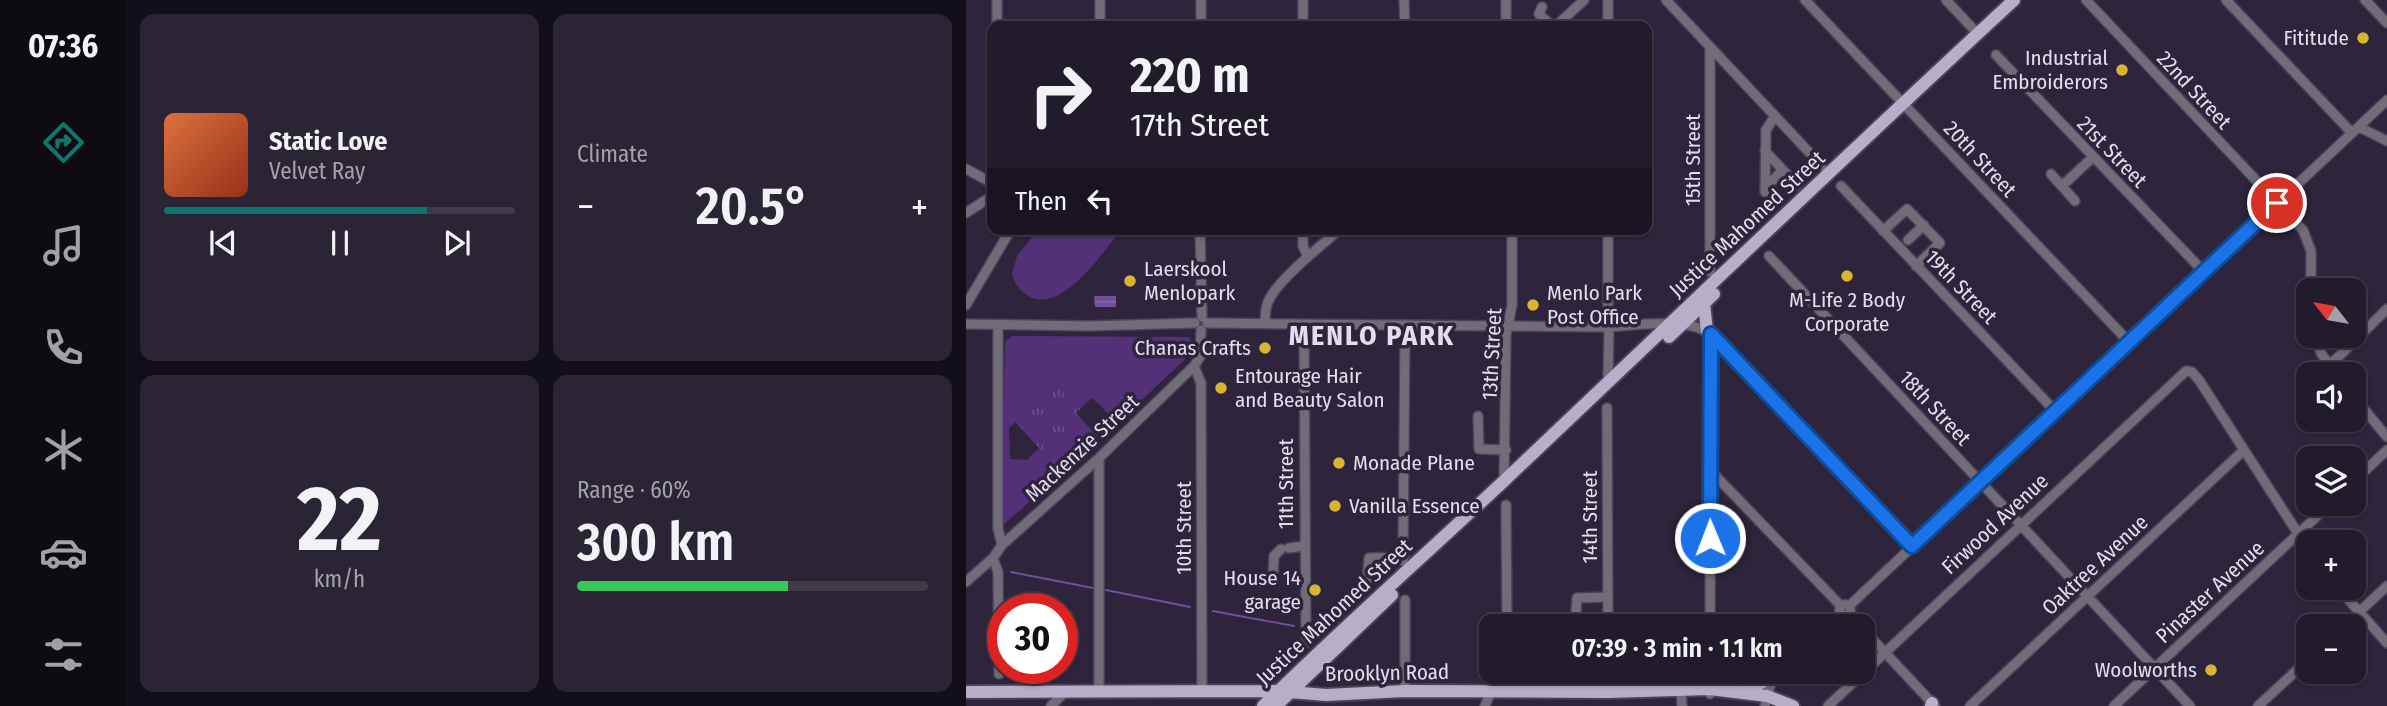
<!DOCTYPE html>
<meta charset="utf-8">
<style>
:root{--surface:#221b2c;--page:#2a2434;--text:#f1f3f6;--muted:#a2a1a9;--line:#3f3948;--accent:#0f766e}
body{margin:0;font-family:"Fira Sans Condensed",sans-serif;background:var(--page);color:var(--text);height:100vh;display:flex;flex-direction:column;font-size:26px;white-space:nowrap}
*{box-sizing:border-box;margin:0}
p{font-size:23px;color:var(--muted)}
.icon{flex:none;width:38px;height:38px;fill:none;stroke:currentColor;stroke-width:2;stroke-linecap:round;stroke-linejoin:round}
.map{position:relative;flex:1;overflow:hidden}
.details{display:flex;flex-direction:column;gap:14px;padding:14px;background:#130f18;width:840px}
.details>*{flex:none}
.top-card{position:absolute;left:21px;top:21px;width:665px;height:214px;border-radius:14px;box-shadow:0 2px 5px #0004,0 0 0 2px var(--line);background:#221b2c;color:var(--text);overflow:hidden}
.needle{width:46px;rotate:301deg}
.buttons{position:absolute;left:1330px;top:278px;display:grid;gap:14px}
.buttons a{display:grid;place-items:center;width:70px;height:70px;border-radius:14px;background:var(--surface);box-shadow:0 2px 5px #0004,0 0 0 2px var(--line);font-size:35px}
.speed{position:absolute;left:21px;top:593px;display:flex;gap:14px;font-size:35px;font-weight:700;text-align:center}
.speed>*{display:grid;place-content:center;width:91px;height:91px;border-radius:50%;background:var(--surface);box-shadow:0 2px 5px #0004,0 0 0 2px var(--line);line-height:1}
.speed .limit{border:10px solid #d22;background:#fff;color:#111}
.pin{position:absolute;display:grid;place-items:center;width:60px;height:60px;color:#fff;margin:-30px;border:4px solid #fff;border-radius:50%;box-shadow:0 2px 7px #0007}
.me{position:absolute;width:77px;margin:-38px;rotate:359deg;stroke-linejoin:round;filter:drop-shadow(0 0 5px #0008)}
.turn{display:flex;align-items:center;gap:24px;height:147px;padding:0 28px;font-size:32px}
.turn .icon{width:91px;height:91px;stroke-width:2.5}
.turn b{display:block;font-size:49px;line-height:60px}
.then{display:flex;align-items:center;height:66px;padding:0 28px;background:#0003;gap:14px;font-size:26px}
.big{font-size:52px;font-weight:600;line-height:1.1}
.details .tile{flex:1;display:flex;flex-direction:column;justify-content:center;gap:10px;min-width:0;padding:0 24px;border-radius:14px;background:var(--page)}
.details .dial{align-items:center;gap:0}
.dial b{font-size:91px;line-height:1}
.song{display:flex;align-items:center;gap:21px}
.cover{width:84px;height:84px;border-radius:10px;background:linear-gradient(135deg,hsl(20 70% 55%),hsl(10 70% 35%))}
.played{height:7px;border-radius:4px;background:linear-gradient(90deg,var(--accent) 75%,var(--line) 75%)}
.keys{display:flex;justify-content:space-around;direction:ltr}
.heat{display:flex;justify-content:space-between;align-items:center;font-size:38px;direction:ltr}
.charge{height:10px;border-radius:5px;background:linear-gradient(90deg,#34c759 60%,var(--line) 0)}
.details .tiles{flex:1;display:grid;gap:14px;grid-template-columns:repeat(2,1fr)}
.trip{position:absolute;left:513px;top:614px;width:396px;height:70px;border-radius:14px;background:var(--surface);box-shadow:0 2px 5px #0004,0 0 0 2px var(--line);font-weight:600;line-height:70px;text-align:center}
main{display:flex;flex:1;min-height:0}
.dock{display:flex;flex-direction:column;width:126px;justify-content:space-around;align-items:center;background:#0e0b12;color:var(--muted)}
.dock .icon{width:49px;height:49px}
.dock .on{color:var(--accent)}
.dock b{font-size:32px;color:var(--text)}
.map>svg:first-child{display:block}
</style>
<main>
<nav class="dock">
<b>07:36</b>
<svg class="icon on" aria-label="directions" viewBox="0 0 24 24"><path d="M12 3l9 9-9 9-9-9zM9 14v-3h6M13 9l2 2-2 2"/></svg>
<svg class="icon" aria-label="music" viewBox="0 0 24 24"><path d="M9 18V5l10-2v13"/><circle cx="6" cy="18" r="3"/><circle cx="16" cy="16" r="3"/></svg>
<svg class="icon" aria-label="phone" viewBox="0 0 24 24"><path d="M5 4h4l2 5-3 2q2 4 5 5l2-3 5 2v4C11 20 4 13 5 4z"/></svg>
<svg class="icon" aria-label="climate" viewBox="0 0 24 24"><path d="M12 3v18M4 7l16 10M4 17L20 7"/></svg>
<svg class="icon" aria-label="car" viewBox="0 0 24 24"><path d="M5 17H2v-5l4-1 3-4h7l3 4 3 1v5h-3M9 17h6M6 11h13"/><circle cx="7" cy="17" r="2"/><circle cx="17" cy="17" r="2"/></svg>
<svg class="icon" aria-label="filters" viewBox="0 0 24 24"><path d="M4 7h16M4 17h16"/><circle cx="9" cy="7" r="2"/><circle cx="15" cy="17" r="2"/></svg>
</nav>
<section class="details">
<div class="tiles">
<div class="tile">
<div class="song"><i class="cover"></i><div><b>Static Love</b><p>Velvet Ray</p></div></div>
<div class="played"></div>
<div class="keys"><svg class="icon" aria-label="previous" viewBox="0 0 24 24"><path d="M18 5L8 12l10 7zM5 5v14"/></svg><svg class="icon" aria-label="pause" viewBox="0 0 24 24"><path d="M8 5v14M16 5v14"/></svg><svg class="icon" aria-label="next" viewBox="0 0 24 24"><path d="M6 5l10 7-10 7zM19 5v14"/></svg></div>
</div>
<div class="tile"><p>Climate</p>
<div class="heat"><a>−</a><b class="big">20.5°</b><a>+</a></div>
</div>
<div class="tile dial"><b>22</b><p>km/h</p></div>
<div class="tile"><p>Range · 60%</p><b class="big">300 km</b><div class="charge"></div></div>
</div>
</section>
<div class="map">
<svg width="1421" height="706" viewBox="0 0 1421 706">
<defs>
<pattern id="park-tufts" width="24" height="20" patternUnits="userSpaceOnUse" patternTransform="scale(1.75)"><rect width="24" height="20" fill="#533179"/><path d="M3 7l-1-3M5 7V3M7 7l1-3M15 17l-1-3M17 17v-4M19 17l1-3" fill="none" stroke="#6c4e8c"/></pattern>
<pattern id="water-rules" width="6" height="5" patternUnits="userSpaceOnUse" patternTransform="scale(1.75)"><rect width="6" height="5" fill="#714f9a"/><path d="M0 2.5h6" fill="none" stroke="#8568a8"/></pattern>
</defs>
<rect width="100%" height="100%" fill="#2e243b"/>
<path fill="#533179" d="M73,229h83c-19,22 -56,81 -90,69 -11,-5 -17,-13 -20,-24l5,-18z
M46,336l177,1 4,5v10l-76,71 -24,-25 -6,4 -23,-25 -55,51 1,31 17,1 12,-12 23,25 -60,53 3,-184z"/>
<path fill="url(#park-tufts)" d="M137,364l6,5 6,11 -1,5 -8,5c-13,-7 -11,-17 -3,-26z
M98,377l23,25 -11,11 23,25 -37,35 -47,-51z"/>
<path fill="url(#water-rules)" d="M128,296h22v11h-21z"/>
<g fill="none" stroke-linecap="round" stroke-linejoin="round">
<path stroke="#714f9a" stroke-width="2" d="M45,572l82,16
M140,590l84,17
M247,611l81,15"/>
<defs>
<path id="minor" d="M134,0v26
M235,0v26
M337,0v26
M438,0l1,26
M540,0v26
M642,0v26
M700,0l156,166
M839,0l324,342
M980,0l32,34
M1120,0l217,230 8,21v39
M1260,0l126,133
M1399,0l22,23
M576,7l-3,7 13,12
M31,26v-26
M590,26l28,-26
M744,47v225
M1030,55l208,217
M1393,127l28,14
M799,151l32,34
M0,169l26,14
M1085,174l24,27
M875,186l214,225
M1096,186l31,-29
M799,188l18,-18
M799,192l1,-62 9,-14
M0,213l26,-17
M234,229l2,88
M337,229v17l5,11
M917,231l24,-22 33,34 -24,23
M942,240l16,-15
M803,256l421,450
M0,305l45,-76
M642,312v-83
M241,323l402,4c28,-2 78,-10 102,7l201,212
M0,324l122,2 107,-3
M299,324c0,-7 0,-15 3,-22 9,-22 53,-56 72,-73
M338,325l2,318
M32,326v203l4,16
M1349,336l6,17 14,21
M228,366l7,17 1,309
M1363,366l58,-57
M642,381l1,-54
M1388,397l33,40
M641,408l1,218
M512,416l1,33 27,1
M133,458v233
M743,469l132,137
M538,480l2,-145 6,-30v-76
M1388,481l33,-31
M540,505l1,121
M323,548l15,-2
M27,558l5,14 1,102
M437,561l2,-236
M307,577l1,-21 7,-7
M0,582l27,-24 9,-13 97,-87 95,-92 6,-9 1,-27
M401,582l2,-24 35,-1
M1372,588l49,55
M873.5 610a5.5 5.5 0 1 1 11 0a5.5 5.5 0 1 1-11 0Z
M883,606l538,-506
M541,625l15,1
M609,626l2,-28 31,-1
M744,626l1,-292
M861,626l14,-13
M1378,626l43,-40
M896,628l73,78
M541,672v20
M642,672v20
M439,691v-91
M715,691l1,15
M744,694v-22
M85,706l15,-15
M519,706l6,-15
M799,706l5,-20 6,-11
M862,706l358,-335 6,1 7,8 109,169
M1004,706l274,-256
M1148,706l216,-202
M1292,706l50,-46"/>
<path id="major" d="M738,303l3,28
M703,337l45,-43
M777,689l18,-6 16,-11
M0,692l312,-1 48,4 79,-4 203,1 102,-3 57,7 26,10
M297,706c79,-78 162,-151 243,-227 169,-160 337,-321 508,-479
M310,706l116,-111
M965,706l1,-3"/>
</defs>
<use href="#minor" stroke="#4b4257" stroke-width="12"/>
<use href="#major" stroke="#4b4257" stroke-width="16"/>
<use href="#minor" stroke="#716c78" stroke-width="9"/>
<use href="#major" stroke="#b8aec7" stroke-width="12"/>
</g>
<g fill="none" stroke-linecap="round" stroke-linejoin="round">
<defs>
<path id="route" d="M744,538l1,-204 201,212 365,-343"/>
</defs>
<use href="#route" stroke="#114b97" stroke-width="18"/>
<use href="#route" stroke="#1a73e8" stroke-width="12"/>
</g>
<g fill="#d7b434" stroke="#2e243b" stroke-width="2.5">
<circle cx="1397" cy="38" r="7"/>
<circle cx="1156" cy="70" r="7"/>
<circle cx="881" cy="276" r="7"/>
<circle cx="164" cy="281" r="7"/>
<circle cx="567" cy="305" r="7"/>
<circle cx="299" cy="348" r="7"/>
<circle cx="255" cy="388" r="7"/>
<circle cx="373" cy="463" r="7"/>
<circle cx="369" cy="506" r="7"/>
<circle cx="349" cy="590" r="7"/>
<circle cx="1245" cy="670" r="7"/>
</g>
<g text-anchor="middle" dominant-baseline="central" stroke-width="7" stroke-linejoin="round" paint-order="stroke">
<g font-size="21" fill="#e3dded" stroke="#2e243b" text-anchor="end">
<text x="1383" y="38">Fititude</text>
<text x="1142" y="58">Industrial<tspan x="1142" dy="24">Embroiderors</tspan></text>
<text x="178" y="269" text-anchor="start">Laerskool<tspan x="178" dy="24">Menlopark</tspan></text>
<text x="581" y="293" text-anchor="start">Menlo Park<tspan x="581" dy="24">Post Office</tspan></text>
<text x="881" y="300" text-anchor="middle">M-Life 2 Body<tspan x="881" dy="24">Corporate</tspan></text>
<text x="285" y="348">Chanas Crafts</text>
<text x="269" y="376" text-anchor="start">Entourage Hair<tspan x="269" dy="24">and Beauty Salon</tspan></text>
<text x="387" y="463" text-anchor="start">Monade Plane</text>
<text x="383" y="506" text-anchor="start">Vanilla Essence</text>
<text x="335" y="578">House 14<tspan x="335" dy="24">garage</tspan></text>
<text x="1231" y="670">Woolworths</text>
</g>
<g font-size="21" fill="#e3dded" stroke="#2e243b">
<text transform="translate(1228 90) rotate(47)">22nd Street</text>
<text transform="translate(1146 152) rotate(46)">21st Street</text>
<text transform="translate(1014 159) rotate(47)">20th Street</text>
<text transform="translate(727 160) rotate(-90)">15th Street</text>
<text transform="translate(781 224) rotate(-43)">Justice Mahomed Street</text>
<text transform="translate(995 287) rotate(46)">19th Street</text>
<text transform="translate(526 354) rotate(-87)">13th Street</text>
<text transform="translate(969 408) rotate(47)">18th Street</text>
<text transform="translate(116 448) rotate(-43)">Mackenzie Street</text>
<text transform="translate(320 484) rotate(-90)">11th Street</text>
<text transform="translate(624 517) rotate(-90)">14th Street</text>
<text transform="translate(1029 524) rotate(-43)">Firwood Avenue</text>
<text transform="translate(218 528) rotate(-90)">10th Street</text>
<text transform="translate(1129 565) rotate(-43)">Oaktree Avenue</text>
<text transform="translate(1244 592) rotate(-43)">Pinaster Avenue</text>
<text transform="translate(368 612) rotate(-43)">Justice Mahomed Street</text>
<text transform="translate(421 673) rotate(-1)">Brooklyn Road</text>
</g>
<g font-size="28" font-weight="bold" letter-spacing="2" fill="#e3dded" stroke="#2e243b">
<text x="406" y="335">MENLO PARK</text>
</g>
</g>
</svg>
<div class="buttons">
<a><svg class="needle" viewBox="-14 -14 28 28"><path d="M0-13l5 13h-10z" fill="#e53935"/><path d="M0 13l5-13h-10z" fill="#a2a1a9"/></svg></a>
<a><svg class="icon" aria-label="sound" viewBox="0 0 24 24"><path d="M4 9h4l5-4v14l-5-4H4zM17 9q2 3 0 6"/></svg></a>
<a><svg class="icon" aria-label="layers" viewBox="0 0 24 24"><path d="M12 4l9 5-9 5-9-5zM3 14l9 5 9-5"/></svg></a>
<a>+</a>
<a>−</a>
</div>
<div class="speed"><div class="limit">30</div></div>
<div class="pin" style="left:1311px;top:203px;background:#d93025"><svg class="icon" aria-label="arrive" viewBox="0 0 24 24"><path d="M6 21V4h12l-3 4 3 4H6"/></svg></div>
<svg class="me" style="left:744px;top:538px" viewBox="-20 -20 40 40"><circle r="17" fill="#1a73e8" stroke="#fff" stroke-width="3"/><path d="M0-11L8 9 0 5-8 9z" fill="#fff"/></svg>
<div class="trip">07:39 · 3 min · 1.1 km</div>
<div class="top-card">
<div class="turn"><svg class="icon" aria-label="right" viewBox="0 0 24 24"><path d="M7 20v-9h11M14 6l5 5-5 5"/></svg><div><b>220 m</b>17th Street</div></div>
<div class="then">Then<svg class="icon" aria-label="left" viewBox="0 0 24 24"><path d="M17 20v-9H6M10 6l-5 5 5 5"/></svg></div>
</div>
</div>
</main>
